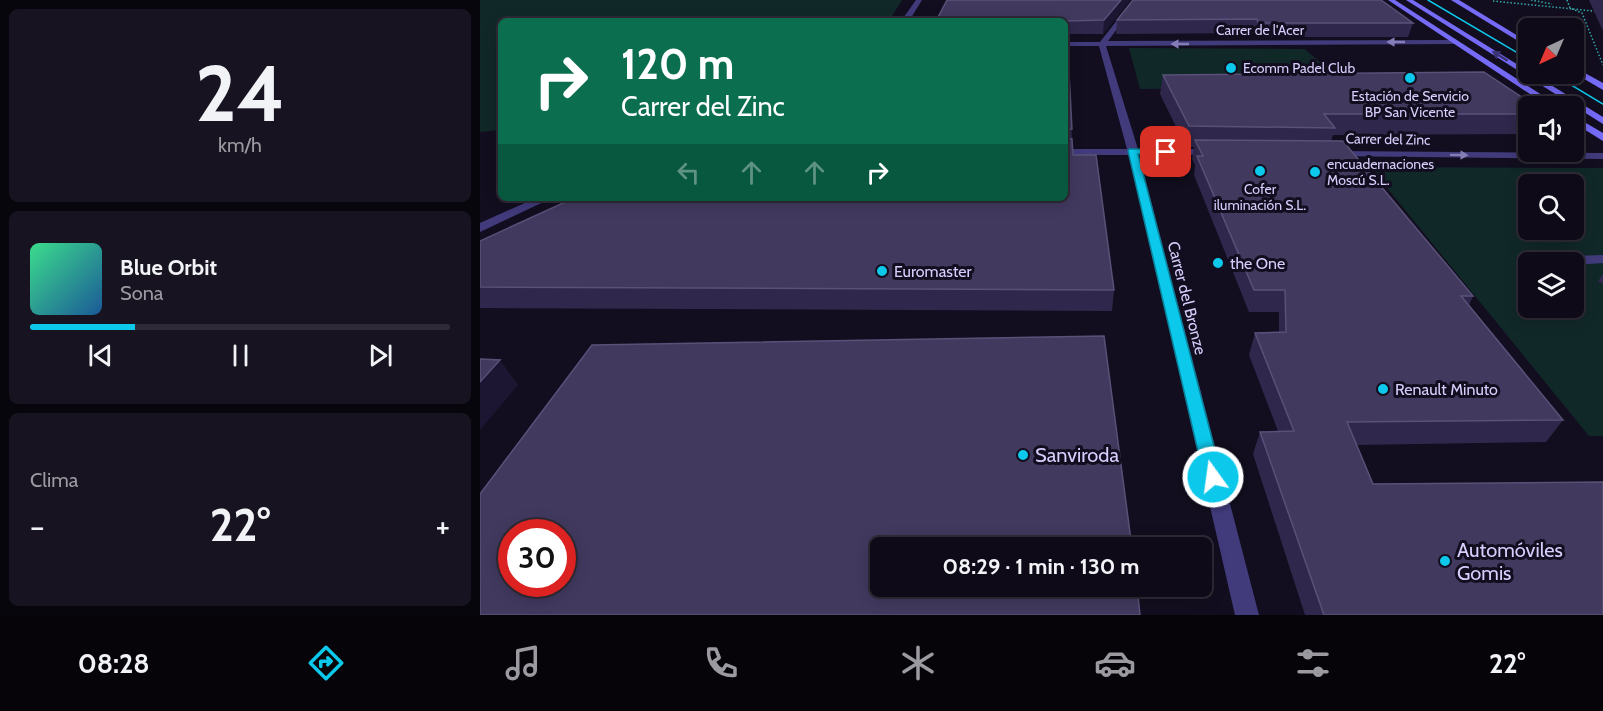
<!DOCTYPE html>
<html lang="es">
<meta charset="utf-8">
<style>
:root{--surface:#0e0a17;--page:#171320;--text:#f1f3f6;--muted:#9b9aa1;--line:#2e2b36;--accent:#0cc8eb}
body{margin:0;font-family:Cabin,sans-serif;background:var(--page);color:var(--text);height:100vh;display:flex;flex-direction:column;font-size:22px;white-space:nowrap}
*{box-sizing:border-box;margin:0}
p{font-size:20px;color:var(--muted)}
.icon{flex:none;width:33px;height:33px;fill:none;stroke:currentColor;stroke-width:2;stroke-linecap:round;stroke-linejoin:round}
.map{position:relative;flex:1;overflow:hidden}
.drawer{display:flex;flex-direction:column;gap:9px;padding:9px;background:#08060d;width:480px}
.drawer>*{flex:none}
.top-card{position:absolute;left:18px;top:18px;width:570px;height:183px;border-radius:9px;box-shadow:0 3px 15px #0003,0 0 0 2px var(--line);background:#0b6e4f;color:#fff;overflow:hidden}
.needle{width:39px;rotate:224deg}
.tools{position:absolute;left:1038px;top:18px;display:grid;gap:12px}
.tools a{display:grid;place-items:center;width:66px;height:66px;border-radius:9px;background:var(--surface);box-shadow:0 3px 15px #0003,0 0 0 2px var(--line);font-size:30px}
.speed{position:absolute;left:18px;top:519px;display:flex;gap:12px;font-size:30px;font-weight:700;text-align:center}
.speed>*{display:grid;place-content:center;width:78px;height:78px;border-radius:50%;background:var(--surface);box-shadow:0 3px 15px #0003,0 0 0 2px var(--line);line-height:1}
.speed .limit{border:9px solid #d22;background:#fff;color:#111}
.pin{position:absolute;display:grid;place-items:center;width:51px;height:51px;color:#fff;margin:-26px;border-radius:12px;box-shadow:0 3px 9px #0006}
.me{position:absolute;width:66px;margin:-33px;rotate:346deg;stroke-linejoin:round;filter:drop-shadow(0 0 4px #0008)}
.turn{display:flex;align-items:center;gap:21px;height:126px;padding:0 24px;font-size:27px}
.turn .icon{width:78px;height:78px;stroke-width:2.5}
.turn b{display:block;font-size:42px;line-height:51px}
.lanes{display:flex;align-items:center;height:57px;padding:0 24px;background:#0003;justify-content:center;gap:30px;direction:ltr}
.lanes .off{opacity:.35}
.big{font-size:45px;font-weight:700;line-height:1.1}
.drawer .card{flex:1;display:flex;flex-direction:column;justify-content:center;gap:9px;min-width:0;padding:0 21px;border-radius:9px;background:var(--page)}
.drawer .dial{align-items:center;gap:0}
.dial b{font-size:78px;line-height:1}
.song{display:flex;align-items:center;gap:18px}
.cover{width:72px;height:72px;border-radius:9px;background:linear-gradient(135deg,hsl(150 70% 55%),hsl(210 70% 35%))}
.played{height:6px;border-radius:3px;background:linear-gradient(90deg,var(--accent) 25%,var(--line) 25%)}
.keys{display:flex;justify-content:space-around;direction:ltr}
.heat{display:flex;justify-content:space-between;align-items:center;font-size:33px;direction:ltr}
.trip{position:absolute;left:390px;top:537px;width:342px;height:60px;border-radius:9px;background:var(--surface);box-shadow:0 3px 15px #0003,0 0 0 2px var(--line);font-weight:700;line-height:60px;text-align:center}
.tab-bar{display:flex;height:96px;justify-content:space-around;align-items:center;background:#060409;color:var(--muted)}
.tab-bar .icon{width:42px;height:42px}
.tab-bar .on{color:var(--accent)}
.tab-bar b{font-size:27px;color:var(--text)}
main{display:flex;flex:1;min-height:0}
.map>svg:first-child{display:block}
</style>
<main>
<section class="drawer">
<div class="card dial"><b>24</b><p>km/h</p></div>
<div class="card">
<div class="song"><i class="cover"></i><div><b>Blue Orbit</b><p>Sona</p></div></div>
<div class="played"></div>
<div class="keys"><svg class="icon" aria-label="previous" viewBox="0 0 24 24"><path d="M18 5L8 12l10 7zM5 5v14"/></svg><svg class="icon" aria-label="pause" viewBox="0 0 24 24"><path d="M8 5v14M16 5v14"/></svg><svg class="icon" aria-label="next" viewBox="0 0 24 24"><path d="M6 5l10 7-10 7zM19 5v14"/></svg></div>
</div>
<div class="card"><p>Clima</p>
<div class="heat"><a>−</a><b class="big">22°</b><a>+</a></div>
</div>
</section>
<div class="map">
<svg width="1123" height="615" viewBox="0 0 1123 615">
<rect width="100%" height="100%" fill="#120e1f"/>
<path fill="#112829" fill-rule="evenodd" d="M0,0h422l-13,21h-388v109l-21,2z
M649,48l176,1 43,38 -208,2z
M890,167l233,1v268h-14zM1048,184h46v46h-46zM1048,262h46v46h-46z"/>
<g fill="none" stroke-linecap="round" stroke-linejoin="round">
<path stroke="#34abaa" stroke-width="1.5" stroke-dasharray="1.5 2" stroke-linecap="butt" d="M1051,0l21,4
M1087,0l3,8 12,5 21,52
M1013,1l110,11"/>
<path fill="#413b7c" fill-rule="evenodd" d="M1123,255v8l-29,2v-3h-10l9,-6z"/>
<path fill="#413b7c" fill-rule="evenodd" d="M436,0h6l-13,21h-8z
M653,0h6l-31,41 347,-1 4,2 -4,2 -349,2 32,103h74l5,3 -5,3h-73l120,460h-24l-106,-460h-64v-6h62l-28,-103h-34v-4h35z
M855,151l268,2v6l-272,-3 -1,-2z
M56,198h16l-72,34v-9z"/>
<path fill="#766bf7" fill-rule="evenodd" d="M908,0h7l164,106h-11z
M926,0h7l115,71v3h5l70,43v7z
M971,0h8l69,42v5z
M1094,67l29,16v7l-29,-17z
M1094,116l29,17v8l-29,-18z"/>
<path stroke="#0cc8eb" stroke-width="1.5" d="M948,0l100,59
M1073,74l50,30"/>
</g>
<path fill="#30284c" d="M467,0h183l-27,34h-36l5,105 1,16 41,135 -2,21 -632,-3v-67l585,-43v-177z
M653,0l280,23 -5,14h-153l-1,-4 -138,1 1,-14z
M1109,0h14v31z
M683,75l365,31v28l-195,1 -2,6 142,155 -4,9 94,115 -17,22 -190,3 17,39 230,131h-298l-52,-161 7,-22 18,-1 -29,-76 6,-22 24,-1v-20h-30l-55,-137 1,-10 -3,-6 2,-12h-8l-26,-53z
M1123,274v10l-5,-3z"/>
<path fill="#1d1632" d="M641,0h9l-27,34 1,-14z
M585,26h2v14h-2z
M20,360l18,25 -38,45v-48z"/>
<path fill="#42395f" stroke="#595178" stroke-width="1.5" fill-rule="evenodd" d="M467,0h174l-17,20 -37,1v5h-2v-5h-129z
M653,0h248l32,23h-155l-1,-4 -140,1z
M585,33l2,1 5,95 -7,1z
M1004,72l51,34h-7v8h-204l11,14 -146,-2 -26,-51z
M585,138l7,1 1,16h23l18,135 -634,-3v-46l94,-43h491z
M715,140l148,1 130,155h-12l102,124 -216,2 26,62 230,-2v133h-279l-64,-183 34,-1 -39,-98 31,-1 -1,-42h-31l-57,-134h6z
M624,336l28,212h-252v38h257l3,29h-660v-121l112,-149zM32,532h50v52h-50z
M0,359l20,1 -20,22z"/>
<defs><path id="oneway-solid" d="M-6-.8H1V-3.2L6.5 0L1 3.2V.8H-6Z" transform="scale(1.5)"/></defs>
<g fill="#847db6">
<use href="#oneway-solid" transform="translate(916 42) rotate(180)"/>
<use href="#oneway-solid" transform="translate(700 44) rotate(180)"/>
<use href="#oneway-solid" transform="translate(979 155) rotate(1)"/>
</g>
<use fill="#3a3375" href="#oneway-solid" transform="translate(1020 56) rotate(-148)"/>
<path fill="#0cc8eb" stroke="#088299" stroke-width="1.5" d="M649,149h37l5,3 -5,3 -28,-1 84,323 -3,6 -6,2 -6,-2 -3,-6 -76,-326z"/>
<g fill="#0cc8eb" stroke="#120e1f" stroke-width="2">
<circle cx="751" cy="68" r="6"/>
<circle cx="930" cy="78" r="6"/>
<circle cx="780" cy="171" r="6"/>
<circle cx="835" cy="172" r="6"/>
<circle cx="738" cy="263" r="6"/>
<circle cx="402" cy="271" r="6"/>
<circle cx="903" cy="389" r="6"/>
<circle cx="543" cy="455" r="6"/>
<circle cx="965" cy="561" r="6"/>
</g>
<g text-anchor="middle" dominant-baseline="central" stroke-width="6" stroke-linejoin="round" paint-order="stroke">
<g font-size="14" fill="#d6cefc" stroke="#120e1f">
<text x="780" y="30">Carrer de l'Acer</text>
<text transform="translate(908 139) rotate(1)">Carrer del Zinc</text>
</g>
<g font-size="14" fill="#d6cefc" stroke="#120e1f" text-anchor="start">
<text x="763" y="68">Ecomm Padel Club</text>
<text x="930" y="96" text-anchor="middle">Estación de Servicio<tspan x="930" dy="16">BP San Vicente</tspan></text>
<text x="847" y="164">encuadernaciones<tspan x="847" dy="16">Moscú S.L.</tspan></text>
<text x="780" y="189" text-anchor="middle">Cofer<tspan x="780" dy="16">iluminación S.L.</tspan></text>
</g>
<g font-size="16" fill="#d6cefc" stroke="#120e1f" text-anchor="start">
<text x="750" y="263">the One</text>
<text x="414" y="271">Euromaster</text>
<text x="915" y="389">Renault Minuto</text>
</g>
<g font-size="16" fill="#d6cefc" stroke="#120e1f">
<text transform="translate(707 298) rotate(76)">Carrer del Bronze</text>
</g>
<g font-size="20" fill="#d6cefc" stroke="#120e1f" text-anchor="start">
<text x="555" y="455">Sanviroda</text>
<text x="977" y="550">Automóviles<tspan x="977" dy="23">Gomis</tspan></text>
</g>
</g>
</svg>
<div class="tools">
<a><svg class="needle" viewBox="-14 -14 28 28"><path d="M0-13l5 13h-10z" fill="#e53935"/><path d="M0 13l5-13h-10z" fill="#9b9aa1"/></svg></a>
<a><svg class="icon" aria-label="sound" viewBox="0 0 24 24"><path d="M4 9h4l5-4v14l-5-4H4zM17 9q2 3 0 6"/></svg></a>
<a><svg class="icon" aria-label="search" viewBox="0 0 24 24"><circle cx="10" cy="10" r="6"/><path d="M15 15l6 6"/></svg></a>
<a><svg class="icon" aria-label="layers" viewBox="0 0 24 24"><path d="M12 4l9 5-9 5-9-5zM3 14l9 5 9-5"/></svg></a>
</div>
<div class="speed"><div class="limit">30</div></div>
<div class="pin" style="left:686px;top:152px;background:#d93025"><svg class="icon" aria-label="arrive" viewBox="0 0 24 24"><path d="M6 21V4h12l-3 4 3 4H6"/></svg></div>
<svg class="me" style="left:733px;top:477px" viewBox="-20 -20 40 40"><circle r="17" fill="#0cc8eb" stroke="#fff" stroke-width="3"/><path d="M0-11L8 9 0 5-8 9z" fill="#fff"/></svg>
<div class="trip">08:29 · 1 min · 130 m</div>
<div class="top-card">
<div class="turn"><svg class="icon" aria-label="right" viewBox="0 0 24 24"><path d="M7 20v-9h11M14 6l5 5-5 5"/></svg><div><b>120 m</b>Carrer del Zinc</div></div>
<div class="lanes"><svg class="icon off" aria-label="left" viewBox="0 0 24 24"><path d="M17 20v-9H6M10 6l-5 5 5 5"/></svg><svg class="icon off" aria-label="ahead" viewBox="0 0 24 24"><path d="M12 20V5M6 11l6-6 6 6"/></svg><svg class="icon off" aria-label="ahead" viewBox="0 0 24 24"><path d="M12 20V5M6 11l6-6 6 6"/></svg><svg class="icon" aria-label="right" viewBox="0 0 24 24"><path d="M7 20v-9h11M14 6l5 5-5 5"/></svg></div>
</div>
</div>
</main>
<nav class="tab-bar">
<b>08:28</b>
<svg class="icon on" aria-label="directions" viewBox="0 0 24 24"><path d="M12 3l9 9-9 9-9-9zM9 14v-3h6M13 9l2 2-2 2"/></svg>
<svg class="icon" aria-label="music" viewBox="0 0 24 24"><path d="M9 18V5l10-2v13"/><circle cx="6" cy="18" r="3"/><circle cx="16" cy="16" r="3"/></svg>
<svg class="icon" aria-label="phone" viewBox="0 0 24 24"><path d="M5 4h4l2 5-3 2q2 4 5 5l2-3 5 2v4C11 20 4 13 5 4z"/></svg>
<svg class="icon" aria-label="climate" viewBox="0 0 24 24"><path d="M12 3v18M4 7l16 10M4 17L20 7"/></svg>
<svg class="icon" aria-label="car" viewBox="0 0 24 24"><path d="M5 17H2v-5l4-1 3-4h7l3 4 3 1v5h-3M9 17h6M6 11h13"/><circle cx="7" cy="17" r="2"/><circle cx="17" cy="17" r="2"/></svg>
<svg class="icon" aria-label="filters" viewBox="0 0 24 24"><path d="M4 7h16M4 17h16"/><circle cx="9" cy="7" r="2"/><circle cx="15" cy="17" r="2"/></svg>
<b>22°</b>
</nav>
